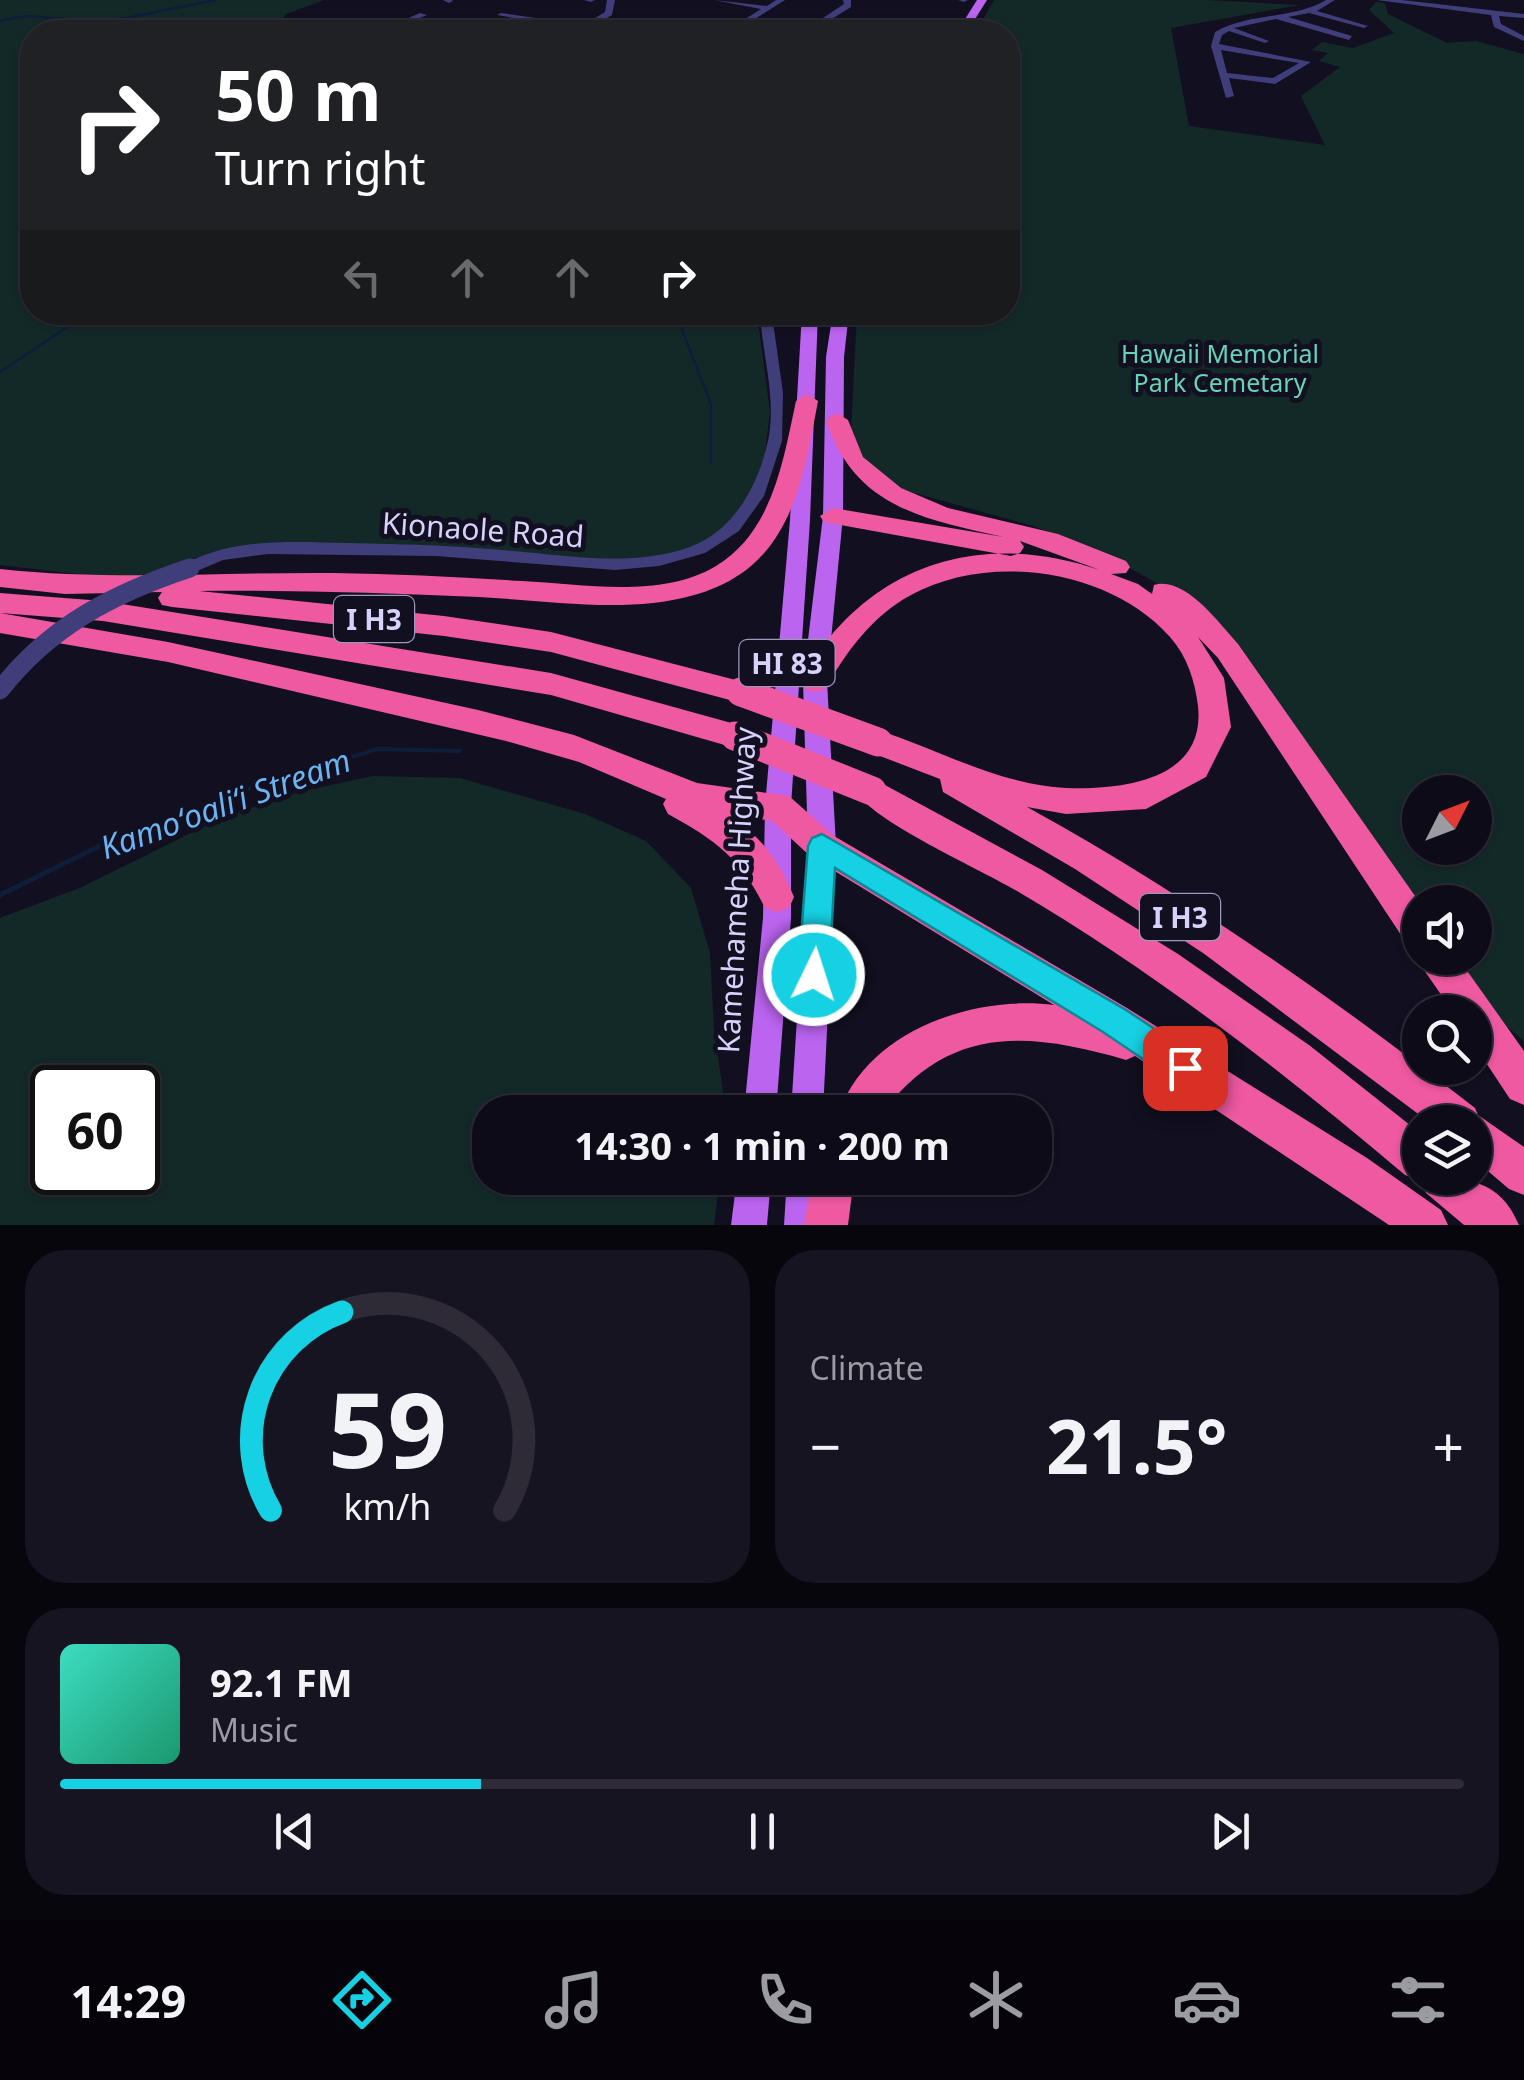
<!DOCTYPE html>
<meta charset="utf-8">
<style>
:root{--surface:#0e0b18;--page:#171421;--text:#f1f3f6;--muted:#9b9ba2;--line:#2e2b37;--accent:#16d1e3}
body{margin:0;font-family:"Noto Sans",sans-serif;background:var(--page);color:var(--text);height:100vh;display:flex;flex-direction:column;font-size:38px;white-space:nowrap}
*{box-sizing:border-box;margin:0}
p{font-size:32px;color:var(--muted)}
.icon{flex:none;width:55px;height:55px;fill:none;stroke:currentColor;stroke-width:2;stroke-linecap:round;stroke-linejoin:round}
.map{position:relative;height:1225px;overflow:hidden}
.sheet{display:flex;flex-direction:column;gap:25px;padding:25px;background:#08060d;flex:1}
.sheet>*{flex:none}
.banner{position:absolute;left:20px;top:20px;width:1000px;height:305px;border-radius:40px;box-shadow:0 2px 8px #0004,0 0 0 2px var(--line);background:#202124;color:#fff;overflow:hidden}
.needle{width:65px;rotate:48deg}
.fabs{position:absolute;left:1402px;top:775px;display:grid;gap:20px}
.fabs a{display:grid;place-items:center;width:90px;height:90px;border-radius:50%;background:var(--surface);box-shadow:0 2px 8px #0004,0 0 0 2px var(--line);font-size:50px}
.speed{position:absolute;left:30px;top:1065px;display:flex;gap:20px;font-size:50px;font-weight:700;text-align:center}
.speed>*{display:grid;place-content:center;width:130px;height:130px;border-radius:50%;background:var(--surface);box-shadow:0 2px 8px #0004,0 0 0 2px var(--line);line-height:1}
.speed .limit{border:5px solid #111;border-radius:15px;background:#fff;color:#111}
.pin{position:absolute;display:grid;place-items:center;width:85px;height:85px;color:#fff;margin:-42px;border-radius:20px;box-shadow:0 5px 15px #0006}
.me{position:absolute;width:110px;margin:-55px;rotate:4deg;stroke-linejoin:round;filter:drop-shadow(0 0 8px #0008)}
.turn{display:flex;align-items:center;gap:35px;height:210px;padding:0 30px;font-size:45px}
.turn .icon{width:130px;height:130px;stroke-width:2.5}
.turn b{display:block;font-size:70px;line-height:85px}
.lanes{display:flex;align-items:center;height:95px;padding:0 30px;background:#0003;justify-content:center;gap:50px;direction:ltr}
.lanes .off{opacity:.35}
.big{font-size:75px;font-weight:700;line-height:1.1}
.sheet .card{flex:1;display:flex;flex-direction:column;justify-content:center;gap:15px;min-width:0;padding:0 35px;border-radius:40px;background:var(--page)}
.sheet .dial{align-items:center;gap:0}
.dial svg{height:260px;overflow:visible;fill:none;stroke:var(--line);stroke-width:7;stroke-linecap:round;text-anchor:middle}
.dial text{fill:var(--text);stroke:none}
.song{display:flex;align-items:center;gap:30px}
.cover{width:120px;height:120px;border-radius:15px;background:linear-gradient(135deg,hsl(170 70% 55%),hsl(160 70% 35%))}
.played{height:10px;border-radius:5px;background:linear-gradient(90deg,var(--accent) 30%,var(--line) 30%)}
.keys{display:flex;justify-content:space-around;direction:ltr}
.heat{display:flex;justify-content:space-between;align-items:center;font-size:55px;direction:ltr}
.sheet .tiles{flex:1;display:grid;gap:25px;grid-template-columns:1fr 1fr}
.card:last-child{grid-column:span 2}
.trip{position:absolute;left:472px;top:1095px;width:580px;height:100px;border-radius:40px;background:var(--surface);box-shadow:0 2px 8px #0004,0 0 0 2px var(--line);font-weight:700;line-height:100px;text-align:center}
.dock{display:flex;height:160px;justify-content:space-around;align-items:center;background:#06040a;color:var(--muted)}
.dock .icon{width:70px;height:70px}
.dock .on{color:var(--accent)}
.dock b{font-size:45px;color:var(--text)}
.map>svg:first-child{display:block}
</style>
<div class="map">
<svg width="1524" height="1225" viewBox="0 0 1524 1225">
<rect width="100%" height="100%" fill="#120f20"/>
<path fill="#132928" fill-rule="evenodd" d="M0,0h324l-38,14 -12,18h-242v280h708l19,16 11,84 -5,42 -10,29 -18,34 -28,23 -37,15 -55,6 -217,-17 -190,9 -83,27 -127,-15z
M994,0h213l93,5 -129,23 18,98 136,19 -24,-49 39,-29 -21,-6 9,-8 -16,-3 10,-8 31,6 41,-15 -25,-23 7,-8 9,1 3,11 59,29 29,-2 48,13v987l-43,-36 -32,-47h26v-56h-55v12l-188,-275 -56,-45 -80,-45 -63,-23 -133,-37 -37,-27 -12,-31 6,-118 151,-1v-280h-32zM1420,792h55v56h-55z
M372,776l88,2 125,36 61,27 45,47 19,65 4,77 12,82h-236v66h230l-6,47h-714v-307l82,-31 141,-70 72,-24zM52,1088h86v84h-86z"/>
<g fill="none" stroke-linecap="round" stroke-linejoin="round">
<path stroke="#0e1e3a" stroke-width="2.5" d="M0,21l25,-5 65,5
M75,32l-4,-3 144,-29
M675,312l36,92v59
M0,372l89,-60"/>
<path stroke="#0e1e3a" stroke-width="4" d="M105,843l136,-52 137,-42 82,2"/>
<path stroke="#0e1e3a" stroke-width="5" d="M0,895l110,-54"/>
<path fill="#403e7a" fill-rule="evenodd" d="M443,0h9l1,1 -4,2z
M584,0h11l-4,2z
M607,0h8l-3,15 -29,17h-9l4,-3 -81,-14 4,-2 83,12 21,-13z
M714,0l53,6 9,-6h9l-51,32h-9l36,-23z
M843,0h8v7l-40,25h-9l42,-28z
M958,0h10l-4,2z
M1326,0h9l-18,11 51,15 -4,2 -55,-15 -21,4 64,19 -3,4 -73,-21 -42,9 35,13 -4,2 -36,-12 -7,4 -3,9 92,18 -36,22 -46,-6 5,18 -8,2 -15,-52 4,-14c35,-20 77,-12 111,-32zM1221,50l78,13 -26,15 -46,-5z
M1377,0h25l122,14v4l-25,-2 2,8 23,12v5l-30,-14 -3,-12z
M420,13l7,2 -41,17h-10z
M760,312l56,2 -6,4 -37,4 10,71 -1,48 -18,55 -25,35 -34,22 -46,13 -44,4 -179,-14 -168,-2 -45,6 -33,14 -8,-6 2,-4c51,-27 108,-22 164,-21 59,1 117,3 176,9 54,5 113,14 166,-5 45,-17 68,-62 78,-106 9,-42 -6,-87 -8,-129z"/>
<path fill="#ba64f0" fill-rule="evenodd" d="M977,0h10l-20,32h-10z
M802,312h16l-8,208 -19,286v112l-15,194h-32l19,-194 2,-112 25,-286z
M833,312h16l-5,45 -1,159 -16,165 9,165 -13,266h-32l17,-266 -5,-165 20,-165 3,-159z
M737,1178h34l-4,47h-36z
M787,1178h34l-1,47h-36z"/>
<path fill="#ef59a2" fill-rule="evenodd" d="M807,394l11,7c-11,57 -20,125 -67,165 -27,23 -63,33 -98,37 -57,6 -117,-3 -174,-6 -93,-4 -187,-7 -280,-6l245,25 107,16 200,52 5,8 -5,8 -10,3 -190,-51 -107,-16 -272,-29 -10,-2 -4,-7 4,-6 -97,2 -65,-7v-18c110,12 222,3 333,4 63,1 126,4 189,8 61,3 139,18 194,-15 57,-35 67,-105 80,-165z
M837,413l11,7 15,37 38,31 47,20 110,26 68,27 4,6 -4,6 -15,1 27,10 14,10 2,-9c31,-9 65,38 84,59l182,259v45l-13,-4 -189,-286 -20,-21 26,41 7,49 -25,50 -60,32 -80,5 -39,-7c158,87 308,192 448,301l3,7 46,32v48l-15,-6 -34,-29v-38h-46l-226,-169 -128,-84 -132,-77 -3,-13 -73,-28 -4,-9 4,-9 11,-3c61,20 123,55 188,58 57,2 140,-8 132,-82 -3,-25 -11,-50 -28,-69 -60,-68 -181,-85 -259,-42 -39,21 -64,56 -86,94l-10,3 -10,-3 -5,-8c64,-115 177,-153 300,-111l-80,-29 4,6 -4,6 -9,3 -187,-34 -4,-6 13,-8 171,29c-81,-18 -150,-30 -178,-117z
M0,593l103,8 448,72 184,51 11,3 4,9 -4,9 -11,3 -184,-53 -448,-74 -103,-8z
M0,613l168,29 310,68 96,25 123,48 92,13 45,40 293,172 240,150 74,52 7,15h-59l-254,-169 -9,4c-97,-28 -176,-36 -243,52h-44c30,-82 135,-117 215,-107l-244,-149 -39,-36 -39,-2c31,20 48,45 62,79l-5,11 -12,4 -12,-4c-24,-50 -50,-68 -97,-94l-5,-10 3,-5 -87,-37 -73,-21 -338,-79 -168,-29z
M872,778l170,92 136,84 131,91 111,88v45c44,0 79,-1 99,47h-55l-38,-32 -5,-13 -16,-5c-123,-104 -250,-203 -388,-284 -35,-21 -146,-70 -161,-100l5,-9z
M1420,955l38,3 66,93v54l-14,-6 -35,-53v-34h-22l-29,-42z
M812,1178h42l-6,47h-44z"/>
<path stroke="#403e7a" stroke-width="19" d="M0,690c50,-64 114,-97 190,-122"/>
<path stroke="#ef59a2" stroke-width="29" d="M741,692l137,50
M735,736l137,55"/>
</g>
<path fill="#16d1e3" stroke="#0e8894" stroke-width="2.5" d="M822,834l304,176 71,47 4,11 -4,12 -12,4 -11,-4 -71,-48 -268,-164 -6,107 -5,10 -10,5 -11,-5 -5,-10 10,-129 4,-8z"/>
<g text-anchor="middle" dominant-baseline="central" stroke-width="10" stroke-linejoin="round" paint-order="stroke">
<g font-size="25" fill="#65d3b7" stroke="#120f20">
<text x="1220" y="353">Hawaii Memorial<tspan x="1220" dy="29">Park Cemetary</tspan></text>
</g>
<g fill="#120f20" stroke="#9b98b9" stroke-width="2.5">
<rect x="334" y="596" width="80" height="46" rx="8"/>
<rect x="739.5" y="640" width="95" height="46" rx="8"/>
<rect x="1140" y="894" width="80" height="46" rx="8"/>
</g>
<g font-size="28" font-weight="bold" fill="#d6d2fb">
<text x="374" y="619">I H3</text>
<text x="787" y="663">HI 83</text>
<text x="1180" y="917">I H3</text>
</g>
<g font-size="30" fill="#d6d2fb" stroke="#120f20">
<text transform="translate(483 529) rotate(4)">Kionaole Road</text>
<text transform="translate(736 890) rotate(-87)">Kamehameha Highway</text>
</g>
<g font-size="32" font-style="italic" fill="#6ab4f1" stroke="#120f20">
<text transform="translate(225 803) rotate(-20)">Kamoʻoaliʻi Stream</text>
</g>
</g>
</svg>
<div class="fabs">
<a><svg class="needle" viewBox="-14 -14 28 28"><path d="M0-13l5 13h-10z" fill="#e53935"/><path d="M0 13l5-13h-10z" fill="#9b9ba2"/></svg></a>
<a><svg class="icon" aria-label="sound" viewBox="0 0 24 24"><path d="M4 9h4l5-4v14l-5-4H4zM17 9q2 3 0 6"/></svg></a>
<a><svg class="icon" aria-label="search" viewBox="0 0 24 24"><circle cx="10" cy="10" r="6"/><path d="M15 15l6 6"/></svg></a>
<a><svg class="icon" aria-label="layers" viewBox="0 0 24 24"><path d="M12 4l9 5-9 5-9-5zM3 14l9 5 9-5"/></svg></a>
</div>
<div class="speed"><div class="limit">60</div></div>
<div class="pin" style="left:1185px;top:1068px;background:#d93025"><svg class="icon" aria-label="arrive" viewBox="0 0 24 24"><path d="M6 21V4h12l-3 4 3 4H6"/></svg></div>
<svg class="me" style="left:814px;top:975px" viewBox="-20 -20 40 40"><circle r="17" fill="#16d1e3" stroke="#fff" stroke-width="3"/><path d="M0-11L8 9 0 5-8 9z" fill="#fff"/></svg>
<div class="trip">14:30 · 1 min · 200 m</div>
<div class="banner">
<div class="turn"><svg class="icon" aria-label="right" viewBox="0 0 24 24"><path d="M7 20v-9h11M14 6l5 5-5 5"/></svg><div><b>50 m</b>Turn right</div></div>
<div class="lanes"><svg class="icon off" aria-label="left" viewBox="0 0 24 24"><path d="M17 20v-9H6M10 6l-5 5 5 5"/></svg><svg class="icon off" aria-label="ahead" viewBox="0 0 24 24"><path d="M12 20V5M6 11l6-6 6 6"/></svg><svg class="icon off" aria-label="ahead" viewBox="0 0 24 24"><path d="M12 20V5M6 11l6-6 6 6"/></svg><svg class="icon" aria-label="right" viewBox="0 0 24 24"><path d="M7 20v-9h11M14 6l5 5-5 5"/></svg></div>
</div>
</div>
<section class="sheet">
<div class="tiles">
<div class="card dial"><svg viewBox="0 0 100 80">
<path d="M14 69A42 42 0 1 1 86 69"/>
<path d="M14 69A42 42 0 0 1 36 8" stroke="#16d1e3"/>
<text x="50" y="56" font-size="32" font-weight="700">59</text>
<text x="50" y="72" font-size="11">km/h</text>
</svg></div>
<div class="card"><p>Climate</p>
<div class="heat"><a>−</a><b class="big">21.5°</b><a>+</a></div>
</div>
<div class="card">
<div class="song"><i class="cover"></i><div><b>92.1 FM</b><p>Music</p></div></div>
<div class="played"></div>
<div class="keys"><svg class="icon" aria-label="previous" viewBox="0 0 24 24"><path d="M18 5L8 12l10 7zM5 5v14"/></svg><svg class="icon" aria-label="pause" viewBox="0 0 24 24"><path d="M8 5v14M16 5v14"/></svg><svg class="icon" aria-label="next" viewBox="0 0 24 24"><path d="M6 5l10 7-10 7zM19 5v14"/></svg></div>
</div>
</div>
</section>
<nav class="dock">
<b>14:29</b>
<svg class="icon on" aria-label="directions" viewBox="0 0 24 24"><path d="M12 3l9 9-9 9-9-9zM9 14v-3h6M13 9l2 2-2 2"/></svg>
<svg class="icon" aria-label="music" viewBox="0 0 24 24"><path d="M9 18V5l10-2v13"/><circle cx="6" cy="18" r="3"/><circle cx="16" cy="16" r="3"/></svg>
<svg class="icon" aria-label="phone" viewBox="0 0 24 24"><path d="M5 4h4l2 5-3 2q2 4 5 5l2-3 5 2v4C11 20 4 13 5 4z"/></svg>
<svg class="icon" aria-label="climate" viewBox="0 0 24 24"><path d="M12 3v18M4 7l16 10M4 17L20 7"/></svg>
<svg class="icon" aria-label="car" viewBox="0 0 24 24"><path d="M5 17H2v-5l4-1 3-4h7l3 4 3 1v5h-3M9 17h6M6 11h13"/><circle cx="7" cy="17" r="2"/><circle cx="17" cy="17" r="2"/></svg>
<svg class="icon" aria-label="filters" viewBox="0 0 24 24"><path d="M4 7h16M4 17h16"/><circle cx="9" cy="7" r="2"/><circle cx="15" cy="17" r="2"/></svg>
</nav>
